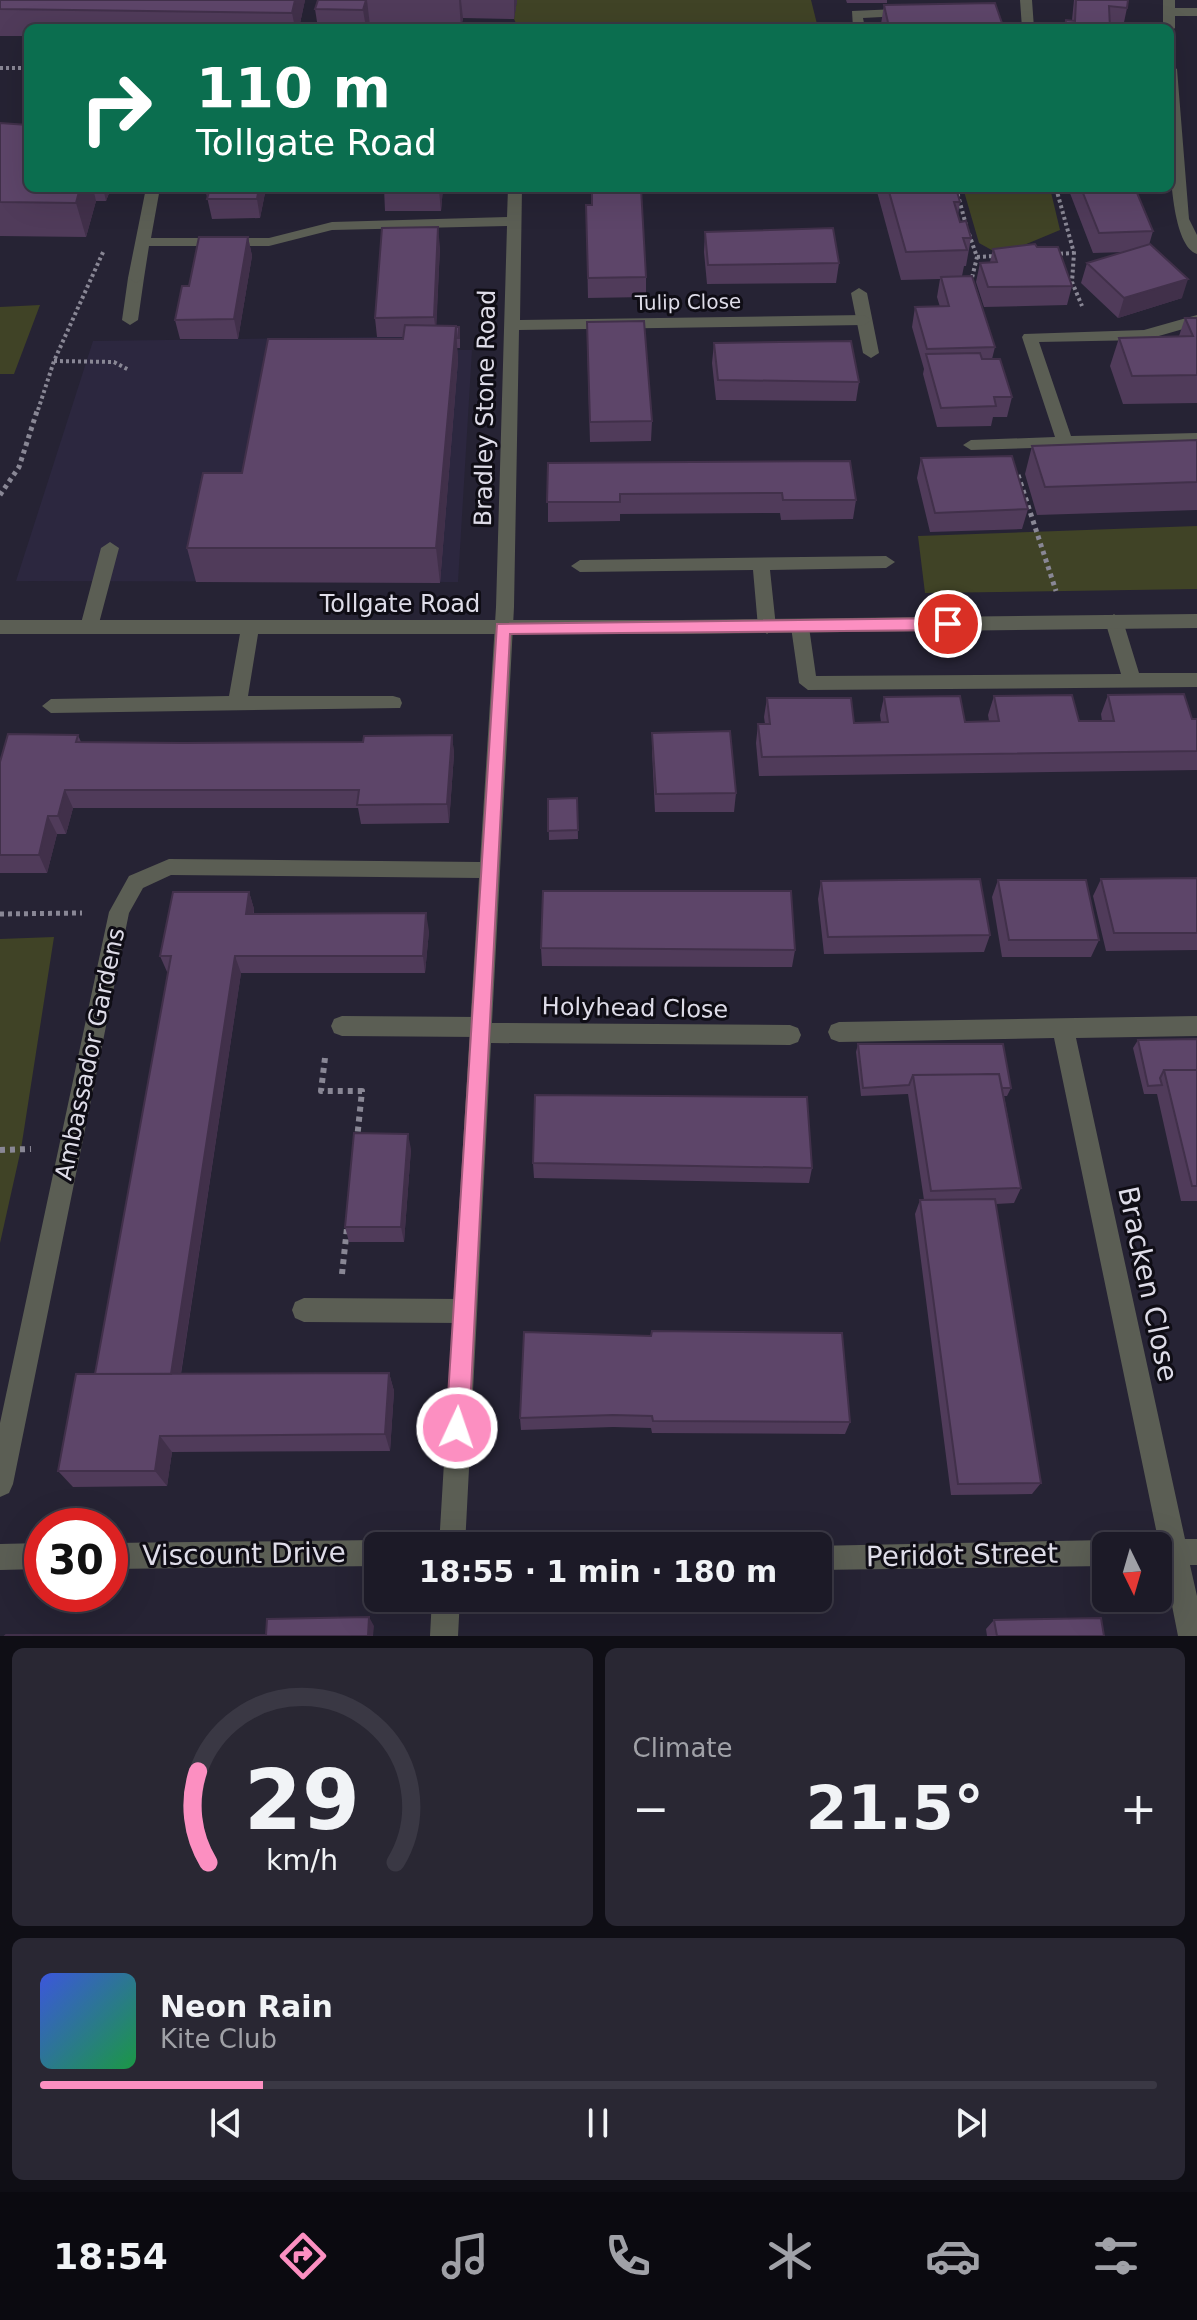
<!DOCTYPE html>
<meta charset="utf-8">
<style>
:root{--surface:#1c1a27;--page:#292733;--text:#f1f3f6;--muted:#a0a1a7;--line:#3a3844;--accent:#fc8fc1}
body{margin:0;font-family:"DejaVu Sans",sans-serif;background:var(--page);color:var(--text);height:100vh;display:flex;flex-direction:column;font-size:30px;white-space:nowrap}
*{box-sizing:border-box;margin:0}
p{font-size:26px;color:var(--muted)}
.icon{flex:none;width:44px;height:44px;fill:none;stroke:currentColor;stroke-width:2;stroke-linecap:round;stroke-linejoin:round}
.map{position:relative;height:1636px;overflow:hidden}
.panel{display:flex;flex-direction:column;gap:12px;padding:12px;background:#0f0e15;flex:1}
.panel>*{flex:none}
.top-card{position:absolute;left:24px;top:24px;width:1150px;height:168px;border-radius:12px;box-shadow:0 8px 32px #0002,0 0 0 2px var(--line);background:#0b6e4f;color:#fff;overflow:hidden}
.needle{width:52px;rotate:175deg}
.buttons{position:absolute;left:1092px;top:1532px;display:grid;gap:16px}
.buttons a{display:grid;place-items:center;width:80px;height:80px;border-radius:12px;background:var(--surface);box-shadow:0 8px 32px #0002,0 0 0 2px var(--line);font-size:40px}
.speed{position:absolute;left:24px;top:1508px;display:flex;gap:16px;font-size:40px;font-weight:700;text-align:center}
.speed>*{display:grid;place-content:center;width:104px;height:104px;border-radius:50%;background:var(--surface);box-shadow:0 8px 32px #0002,0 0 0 2px var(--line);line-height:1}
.speed .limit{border:12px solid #d22;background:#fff;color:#111}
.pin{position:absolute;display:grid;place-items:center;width:68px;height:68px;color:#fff;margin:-34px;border:4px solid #fff;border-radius:50%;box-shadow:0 2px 8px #0007}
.me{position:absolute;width:88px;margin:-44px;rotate:3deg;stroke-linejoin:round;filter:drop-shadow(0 0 6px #0008)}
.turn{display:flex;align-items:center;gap:28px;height:168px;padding:0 40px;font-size:36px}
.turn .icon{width:104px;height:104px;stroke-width:2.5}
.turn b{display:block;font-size:56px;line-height:68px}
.big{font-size:60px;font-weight:700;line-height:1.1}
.panel .tile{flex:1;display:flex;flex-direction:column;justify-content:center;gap:12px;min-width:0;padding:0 28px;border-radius:12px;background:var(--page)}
.panel .dial{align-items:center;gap:0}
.dial svg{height:208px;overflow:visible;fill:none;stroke:var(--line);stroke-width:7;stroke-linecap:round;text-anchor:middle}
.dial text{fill:var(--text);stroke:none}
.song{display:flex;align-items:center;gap:24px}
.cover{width:96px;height:96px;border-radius:12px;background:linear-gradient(135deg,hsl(230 70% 55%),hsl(140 70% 35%))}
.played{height:8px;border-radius:4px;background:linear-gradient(90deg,var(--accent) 20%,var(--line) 20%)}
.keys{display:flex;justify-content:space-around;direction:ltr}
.heat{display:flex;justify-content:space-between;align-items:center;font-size:44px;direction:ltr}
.panel .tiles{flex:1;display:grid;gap:12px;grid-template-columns:1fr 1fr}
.tile:last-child{grid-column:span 2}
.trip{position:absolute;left:364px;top:1532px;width:468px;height:80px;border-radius:12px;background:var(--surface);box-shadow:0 8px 32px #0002,0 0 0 2px var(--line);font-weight:700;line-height:80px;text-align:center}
.tab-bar{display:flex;height:128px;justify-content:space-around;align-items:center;background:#0b0a10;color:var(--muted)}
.tab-bar .icon{width:56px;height:56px}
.tab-bar .current{color:var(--accent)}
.tab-bar b{font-size:36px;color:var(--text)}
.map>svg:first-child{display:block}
</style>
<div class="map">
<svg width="1197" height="1636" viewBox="0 0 1197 1636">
<rect width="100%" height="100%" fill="#262334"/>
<path fill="#2c273f" d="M445,336l1,14h26l-14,232 -442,-1 77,-240z"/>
<path fill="#404326" d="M517,0h294l7,28 -301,-3 -3,-6z
M963,188h87l10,42 -36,15 2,7 -29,1 -18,-10z
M40,305l-26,69h-14v-67z
M1197,526v63l-272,4 -7,-57z
M54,937l-33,212 -21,94v-304z"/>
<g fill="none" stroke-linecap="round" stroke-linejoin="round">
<path stroke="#898795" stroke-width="4" stroke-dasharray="3 3" stroke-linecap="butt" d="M0,68h28
M956,188l10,37
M1056,188l18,65 -2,29 10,24
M969,234l8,23 -6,25
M1054,254l20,-1
M977,257l19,-1
M54,361l60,1 15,8
M38,410l16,-49 50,-111"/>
<path stroke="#898795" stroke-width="5" stroke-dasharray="4 4" stroke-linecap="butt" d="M1018,475l38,116
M0,495l19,-28 19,-59
M0,914l82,-1"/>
<path stroke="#898795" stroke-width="6" stroke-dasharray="5 5" stroke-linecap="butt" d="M325,1058l-4,33h41l-5,48
M0,1150l31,-1
M342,1274l5,-46"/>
<path fill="#5b5e54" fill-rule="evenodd" d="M1020,0h12l2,28h-12z
M897,9l4,1v6l-38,2 2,10h-12l-1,-17z
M136,273l8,5 -6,42 -8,5 -8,-5 6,-42z
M859,288l8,5 12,60 -8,5 -8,-5 -12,-60z
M110,542l9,6 -21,79 -9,7 -9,-7 21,-79z
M886,556l9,6 -9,6 -116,2 6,57 -9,7 -9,-7 -5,-57 -173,2 -9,-6 9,-6z
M250,621l9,7 -11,68h145l7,2 2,5 -2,5 -349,5 -9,-7 9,-7 178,-3 12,-68z
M342,1016l137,1 8,3 3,7 -3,7 -8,3 -137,-1 -8,-3 -3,-7 3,-7z
M304,1298l159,1 9,3 3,9 -3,9 -9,3 -159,-1 -9,-4 -3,-8 3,-8z"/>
<path fill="#5b5e54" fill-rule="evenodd" d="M1163,0h12v8h22v8h-22v12l-5,4v-4h-7z
M1170,65l7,4 12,150 8,16v19c-35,-12 -27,-155 -27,-189z
M146,188h14l-9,50h118l63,-16 175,-5 1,-29h14l-2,132 344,-5 8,5 -8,5 -345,5 -5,277 -22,416 298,2 8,3 3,7 -3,7 -8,3 -299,-2 -26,503h-26l40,-668 -308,-3 -28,13 -14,25 -116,571 -4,9 -9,4v-74l109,-511 20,-36 40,-17 311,3 16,-255 11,-381 -175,4 -63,16h-120l-5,32 -8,5 -8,-5z
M1197,315v10l-52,15 -106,2 32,94 126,-3v10l-226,7 -8,-5 8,-5 84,-3 -33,-100 2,-3 120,-4z
M1114,614l9,7 16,52h58v14l-389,3 -9,-7 -8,-56 9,-7 9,7 7,49 305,-2 -16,-53z
M1197,1016v20l-121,2 109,501h12v26h-7l7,31v40h-19l-14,-71h-6v-19h-11l11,-7 -104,-501 -215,4 -8,-3 -3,-7 3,-7 8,-3z
M378,1540l10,6h-10v20l-268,3v-26z
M1106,1540l10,6h-10v20l-288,4v-24h-6z
M42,1543v26l-42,1v-26z
M432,1598h28l-2,38h-28z"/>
<path fill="#5b5e54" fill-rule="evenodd" d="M1197,614v14l-516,6h-681v-14h681z"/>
</g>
<path fill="#503b5a" d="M0,0h305l-6,28h-271v8h-28z
M318,0h199l-3,19 -51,-1 -2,10 -91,-2 -1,2h-51l-3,-19z
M846,0h41v3h-40z
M1074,0h54l-1,8 -4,19 -13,-1v2h-46l2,-8h6z
M884,5l119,21 -1,2h-120l-1,-4z
M0,123l28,65h83l-5,13h-10l-10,36 -86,-1z
M205,188h61l-6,30 -48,1z
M384,188h59l-2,23h-56z
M696,188h81l-81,1z
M876,188h80l4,14 -2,13 2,7 11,16 -5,28h-2l-2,10 33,71 -3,12 20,38 -5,20h-14l-2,9 -54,1 -14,-53 1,-5 -12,-42 3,-20h25l-3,-10 3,-18 -39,1z
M1068,188h67l18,43 -4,14 33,53 -64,20 -37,-35 6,-20 39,-11 -33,1z
M586,205h6l54,72v20l-58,1z
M705,232l134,31 -3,20 -129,1 -3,-32z
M248,237l4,19 -14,83h-58l-5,-19 14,-34z
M440,247l-4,79 24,11v11h-3l1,12 -18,223 -244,-1 -9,-34 55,-75 161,-134 1,-2h-27l-2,-19z
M1037,247l35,39 -5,19 -83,2 -8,-25 4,-19 10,-1 3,-13z
M1185,318h12v85l-74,1 -13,-38 9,-28 60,-2z
M587,342l65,79 -1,20 -61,1z
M714,343l145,39 -3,19 -140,-1 -4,-37z
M1197,440v70l-160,5 -12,-41 7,-28z
M921,458l107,51 -6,20 -92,3 -13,-54z
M548,463l308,37 -3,19 -72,1 -1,-7 -160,1v7l-72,1z
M1108,695l84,24h5v51l-438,6 -3,-33 2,-19h7l-1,-7 3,-19 87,25 27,-1 -1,-7 4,-18 81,25 24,-1 -1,-6 6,-19 85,25h23l-1,-7z
M652,733l84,60 -2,19h-79l-3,-61z
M78,735l3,7 102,1 180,-1 89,-7 2,19 -5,69 -88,1 -3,-16h-285l-7,26h-9l-10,39h-47v-111z
M577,798l1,41 -29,1 -1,-41z
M1197,878v72l-91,1 -13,-55 8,-17z
M998,880l101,60 -8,17h-89l-10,-60z
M821,881l169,54 -6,17 -160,2 -6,-55z
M249,892l5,17v5l175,17 -4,42h-184l-60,401 208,-1 5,18 -4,60 -218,1 -5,34 -94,1 -15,-16 37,-97 73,-400 -8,-18z
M541,948l254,2 -3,17 -250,-1z
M1197,1039v162h-16l-24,-107h-13l-11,-46 5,-8z
M858,1044l153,44 -4,8h-3l17,92 -7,15 -18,1 45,279 -9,11 -81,1 -36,-281 5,-14h4l-16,-106 -47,2 -5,-44z
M411,1149l-7,93h-55l-4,-15z
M533,1163l279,5 -3,15 -275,-5z
M524,1332l326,90 -5,12 -193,-1 -1,-5 -38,-1 -92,3 -1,-12z
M994,1620l110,16h-117l-1,-7z"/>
<path fill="#41304a" d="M295,0h10l-6,28h-4l-3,-15z
M367,0l3,26 -1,2h-3l-3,-18z
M459,0h2l2,18 -2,10z
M514,0h3l-3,19z
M80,188h13l3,13 -10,36 -10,-34z
M103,188h8l-5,13z
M259,188h7l-6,30 -3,-19z
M440,188h3l-2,23 -2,-20z
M438,227l2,20 -4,89 -2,-19z
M248,237l4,19 -14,83 -4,-20z
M1188,279l-6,19 -64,20 6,-20z
M456,326l2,34 -18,223 -4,-35z
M452,735l2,19 -5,69 -2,-19z
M65,790l8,18 -7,26 -8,-18z
M48,816l9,18 -10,39 -8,-18z
M249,892l5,17 -3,22 -5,-17z
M426,913l3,18 -4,42 -2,-17z
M235,956l6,17 -63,419 -8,-13z
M408,1134l3,15 -7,93 -3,-15z
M389,1373l5,18 -4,60 -5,-17z
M160,1436l12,16 -5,34 -12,-15z
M369,1617l5,9 -1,10h-5z"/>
<path fill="#5d4569" stroke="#41304a" stroke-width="2" d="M0,0h295l-3,13 -292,-4z
M318,0h48l-3,10 -48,-1z
M1076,0h52l-1,8 -18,-2 1,22h-45l1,-8 9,1z
M995,3l8,23 -114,1 -5,-22z
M0,123l28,2v63h52l-4,15 -76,-1z
M210,188h49l-2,11h-50z
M384,188h56l-1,3 -56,1z
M592,188h49l5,89 -58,1 -2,-73h6z
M888,188h68l4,14h-6l6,20 6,-1 5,17h-8l4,12 -61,2z
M1081,188h54l18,43 -54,2z
M438,227l-4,90 -59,1 7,-90z
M833,228l6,35 -131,2 -3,-33z
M199,237h49l-14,82 -59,1 7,-34h7z
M1035,244l2,3h21l14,39 -84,1 -8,-24 17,-1 -4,-13z
M1150,244l38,35 -64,19 -37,-35z
M972,276l23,71 -68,2 -12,-42 34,-1 -8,-29z
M1185,318h12v57l-65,1 -13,-38 74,-2z
M644,321l8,100 -62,1 -3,-100z
M405,325l51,1 -20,222h-249l16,-75h39l26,-134h135z
M456,327h3v11h-2z
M851,341l8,41 -141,-2 -4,-37z
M980,353l2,6h18l12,38h-18l2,9 -55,2 -15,-54z
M1197,440v42l-152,5 -13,-41z
M1012,456l16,53 -93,4 -14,-55z
M850,461l6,39h-73l-1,-7 -162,1v8h-73l1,-39z
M1184,694l8,25h5v32l-435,6 -4,-33h12l-3,-26h84l3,25 34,-1 -4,-25 76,-1 5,26 34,-1 -5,-25 78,-1 7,26h35l-6,-26z
M730,731l6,62 -80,1 -4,-61z
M8,734l70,1 -2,7 107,1 180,-1 1,-6 88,-1 -5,69 -90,1 2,-15h-294l-7,26h-10l-9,39h-39v-93z
M577,798l1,32 -30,1v-32z
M1197,878v55h-83l-13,-54z
M980,879l10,56 -162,2 -7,-56z
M998,880h88l13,60h-90z
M543,891h248l4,59 -254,-2z
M173,892h76l-3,22 180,-1 -3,43h-188l-64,418h-76l76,-418h-11z
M1197,1039v31h-33l-4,8 2,7 -14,1 -10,-46z
M858,1044h145l8,44h-9l-3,-14 -86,1 -4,10 -46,3z
M1164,1070h33v116h-5z
M999,1074l22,114 -90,3 -18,-116z
M535,1095l272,2 5,71 -279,-5z
M354,1133l54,1 -7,93h-56z
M995,1199l46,284 -83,1 -38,-284z
M652,1331l190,2 8,89 -197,-1 -1,-5 -39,-1 -93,3 4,-86 127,4z
M389,1373l-4,61 -225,2 -5,35h-97l18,-97z
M369,1617l-1,19h-363l1,-1h260l1,-16z
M1101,1618l3,18h-107l-3,-16z"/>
<path fill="#fc8fc1" stroke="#a45d7d" stroke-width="2" d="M948,618l8,6 -8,6 -438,4 -41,794 -4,9 -8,3 -8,-3 -3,-9 51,-804z"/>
<g text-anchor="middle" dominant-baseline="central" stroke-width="6" stroke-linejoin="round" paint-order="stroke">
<g font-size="20" fill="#dedce8" stroke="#0f0d15">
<text transform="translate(688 302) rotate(-1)">Tulip Close</text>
</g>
<g font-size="24" fill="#dedce8" stroke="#0f0d15">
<text transform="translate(485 408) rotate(-89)">Bradley Stone Road</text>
<text x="400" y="604">Tollgate Road</text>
<text transform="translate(635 1008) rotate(1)">Holyhead Close</text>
<text transform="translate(90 1054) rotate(-78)">Ambassador Gardens</text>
</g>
<g font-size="28" fill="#dedce8" stroke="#0f0d15">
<text transform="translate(1148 1284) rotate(78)">Bracken Close</text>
<text transform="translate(244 1554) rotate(-1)">Viscount Drive</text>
<text transform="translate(962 1555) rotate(-1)">Peridot Street</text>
</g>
</g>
</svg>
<div class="buttons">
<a><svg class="needle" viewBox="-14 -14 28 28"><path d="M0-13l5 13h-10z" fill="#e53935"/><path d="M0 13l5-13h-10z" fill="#a0a1a7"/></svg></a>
</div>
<div class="speed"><div class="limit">30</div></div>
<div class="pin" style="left:948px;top:624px;background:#d93025"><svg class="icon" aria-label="arrive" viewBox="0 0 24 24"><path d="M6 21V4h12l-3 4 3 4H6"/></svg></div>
<svg class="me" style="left:457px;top:1428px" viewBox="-20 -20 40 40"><circle r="17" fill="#fc8fc1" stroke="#fff" stroke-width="3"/><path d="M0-11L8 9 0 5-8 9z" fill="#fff"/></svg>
<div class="trip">18:55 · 1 min · 180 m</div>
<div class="top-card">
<div class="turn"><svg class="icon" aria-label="right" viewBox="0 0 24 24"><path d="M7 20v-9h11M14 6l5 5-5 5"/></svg><div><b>110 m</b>Tollgate Road</div></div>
</div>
</div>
<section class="panel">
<div class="tiles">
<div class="tile dial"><svg viewBox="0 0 100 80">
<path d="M14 69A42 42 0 1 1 86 69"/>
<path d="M14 69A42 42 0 0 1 10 34" stroke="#fc8fc1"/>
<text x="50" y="56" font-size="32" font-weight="700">29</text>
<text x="50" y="72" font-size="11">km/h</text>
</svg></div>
<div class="tile"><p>Climate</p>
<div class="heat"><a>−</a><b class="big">21.5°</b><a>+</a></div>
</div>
<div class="tile">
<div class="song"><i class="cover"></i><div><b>Neon Rain</b><p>Kite Club</p></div></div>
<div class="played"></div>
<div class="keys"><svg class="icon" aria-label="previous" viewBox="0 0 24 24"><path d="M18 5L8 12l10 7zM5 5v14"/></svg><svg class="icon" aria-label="pause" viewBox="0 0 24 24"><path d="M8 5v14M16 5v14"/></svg><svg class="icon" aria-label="next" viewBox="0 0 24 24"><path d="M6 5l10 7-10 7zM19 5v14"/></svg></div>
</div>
</div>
</section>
<nav class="tab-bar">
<b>18:54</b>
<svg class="icon current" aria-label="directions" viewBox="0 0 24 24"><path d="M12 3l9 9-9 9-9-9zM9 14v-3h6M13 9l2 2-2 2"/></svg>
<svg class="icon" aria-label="music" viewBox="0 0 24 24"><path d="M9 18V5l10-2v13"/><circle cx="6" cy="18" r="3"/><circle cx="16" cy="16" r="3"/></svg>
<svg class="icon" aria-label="phone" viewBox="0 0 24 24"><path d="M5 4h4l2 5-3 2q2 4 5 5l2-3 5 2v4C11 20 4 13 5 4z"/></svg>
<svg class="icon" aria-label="climate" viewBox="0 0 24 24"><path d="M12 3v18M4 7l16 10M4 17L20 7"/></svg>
<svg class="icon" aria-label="car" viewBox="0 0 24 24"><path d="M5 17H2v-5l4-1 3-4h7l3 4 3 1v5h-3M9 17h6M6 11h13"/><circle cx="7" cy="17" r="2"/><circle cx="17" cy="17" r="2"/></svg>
<svg class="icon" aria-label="filters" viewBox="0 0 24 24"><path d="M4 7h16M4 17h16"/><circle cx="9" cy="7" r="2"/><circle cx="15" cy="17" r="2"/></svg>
</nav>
